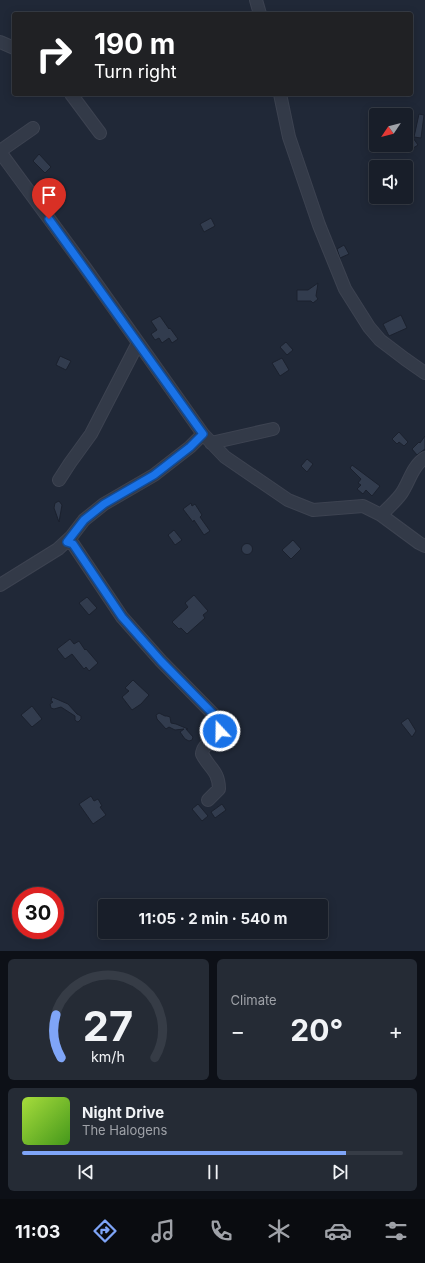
<!DOCTYPE html>
<meta charset="utf-8">
<style>
:root{--surface:#181e29;--page:#252b35;--text:#f1f3f6;--muted:#9fa2a8;--line:#363c46;--accent:#7fa5f8}
body{margin:0;font-family:Inter,sans-serif;background:var(--page);color:var(--text);height:100vh;display:flex;flex-direction:column;font-size:15px;white-space:nowrap}
*{box-sizing:border-box;margin:0}
p{font-size:13px;color:var(--muted)}
.icon{flex:none;width:22px;height:22px;fill:none;stroke:currentColor;stroke-width:2;stroke-linecap:round;stroke-linejoin:round}
.map{position:relative;height:951px;overflow:hidden}
.sheet{display:flex;flex-direction:column;gap:8px;padding:8px;background:#0d1017;flex:1}
.sheet>*{flex:none}
.hud{position:absolute;left:12px;top:12px;width:401px;height:84px;border-radius:4px;box-shadow:0 2px 10px #0003,0 0 0 1px var(--line);background:#202124;color:#fff;overflow:hidden}
.needle{width:26px;rotate:235deg}
.fabs{position:absolute;left:369px;top:108px;display:grid;gap:8px}
.fabs a{display:grid;place-items:center;width:44px;height:44px;border-radius:4px;background:var(--surface);box-shadow:0 2px 10px #0003,0 0 0 1px var(--line);font-size:20px}
.speed{position:absolute;left:12px;top:887px;display:flex;gap:8px;font-size:20px;font-weight:700;text-align:center}
.speed>*{display:grid;place-content:center;width:52px;height:52px;border-radius:50%;background:var(--surface);box-shadow:0 2px 10px #0003,0 0 0 1px var(--line);line-height:1}
.speed .limit{border:6px solid #d22;background:#fff;color:#111}
.pin{position:absolute;display:grid;place-items:center;width:34px;height:34px;color:#fff;margin:-41px -17px;border-radius:50% 50% 50% 0;rotate:-45deg;box-shadow:0 0 4px #0007}
.pin .icon{rotate:45deg}
.me{position:absolute;width:44px;margin:-22px;rotate:339deg;stroke-linejoin:round;filter:drop-shadow(0 0 3px #0008)}
.turn{display:flex;align-items:center;gap:14px;height:84px;padding:0 16px;font-size:18px}
.turn .icon{width:52px;height:52px;stroke-width:2.5}
.turn b{display:block;font-size:28px;line-height:34px}
.big{font-size:30px;font-weight:700;line-height:1.1}
.sheet .card{flex:1;display:flex;flex-direction:column;justify-content:center;gap:6px;min-width:0;padding:0 14px;border-radius:6px;background:var(--page)}
.sheet .dial{align-items:center;gap:0}
.dial svg{height:104px;overflow:visible;fill:none;stroke:var(--line);stroke-width:7;stroke-linecap:round;text-anchor:middle}
.dial text{fill:var(--text);stroke:none}
.song{display:flex;align-items:center;gap:12px}
.cover{width:48px;height:48px;border-radius:6px;background:linear-gradient(135deg,hsl(80 70% 55%),hsl(100 70% 35%))}
.played{height:4px;border-radius:2px;background:linear-gradient(90deg,var(--accent) 85%,var(--line) 85%)}
.keys{display:flex;justify-content:space-around;direction:ltr}
.heat{display:flex;justify-content:space-between;align-items:center;font-size:22px;direction:ltr}
.sheet .tiles{flex:1;display:grid;gap:8px;grid-template-columns:1fr 1fr}
.card:last-child{grid-column:span 2}
.trip{position:absolute;left:98px;top:899px;width:230px;height:40px;border-radius:4px;background:var(--surface);box-shadow:0 2px 10px #0003,0 0 0 1px var(--line);font-weight:700;line-height:40px;text-align:center}
.dock{display:flex;height:64px;justify-content:space-around;align-items:center;background:#0a0c10;color:var(--muted)}
.dock .icon{width:28px;height:28px}
.dock .on{color:var(--accent)}
.dock b{font-size:18px;color:var(--text)}
.map>svg:first-child{display:block}
</style>
<div class="map">
<svg width="425" height="951" viewBox="0 0 425 951">
<rect width="100%" height="100%" fill="#202837"/>
<path fill="#323c4e" stroke="#1b212e" d="M419,114l5,1 -3,23 -7,-1z
M406,128l12,17 -8,5 -4,-5z
M39,154l12,13 -6,6 -12,-12z
M211,218l4,8 -11,6 -4,-8z
M344,245l5,9 -9,4 -3,-9z
M318,283l-2,13 2,3 -5,4 -2,-2h-14v-11h11z
M401,315l6,13 -18,8 -6,-12z
M160,316l9,13 1,-1 8,11 -6,4 -3,-5 -7,5 -3,-5 -4,2 -4,-6 6,-4 -6,-9z
M286,342l7,8 -6,5 -7,-8z
M60,356l11,5 -5,9 -10,-5z
M282,358l7,12 -9,6 -8,-13z
M399,432l9,10 -4,4 -5,-4 -2,2 -5,-5z
M425,436v13l-8,6 -5,-6 7,-7 1,1z
M307,459l6,5 -6,8 -6,-6z
M352,465l28,21 -8,10 -6,-6 -3,4 -6,-5 4,-4 -3,-2 3,-4 -11,-11z
M59,501l3,4 -3,17 -5,-14 1,-5z
M191,503l1,3 3,-2 7,11 -2,2 10,14 -6,4 -10,-15 -1,2 -10,-13z
M174,530l8,10 -7,5 -7,-10z
M293,540l8,9 -10,10 -9,-9z
M241.5 549a5.5 5.5 0 1 1 11 0a5.5 5.5 0 1 1-11 0Z
M194,595l14,16 -5,4 2,3 -18,16 -6,-6 -2,1 -7,-7 16,-15 -3,-4z
M87,597l10,11 -8,7 -10,-12z
M70,639l4,5 5,-3 6,9 1,-1 12,14 -9,8 -3,-4 -2,2 -12,-15 -7,5 -8,-10z
M133,680l16,15 -8,9 -9,6 -10,-13 7,-6 -4,-3z
M52,697l16,7 9,10 4,2v3l-3,3 -2,-1 -1,-1v-4l-14,-9 -7,2 -3,-1 -1,-4 3,-2 -2,-1z
M32,706l10,13 -10,8 -11,-12z
M159,713l6,3h2l3,1 1,6 5,1 12,5h-2l7,8 -1,3 -3,1 -4,-2 -5,-7 4,-3 -9,1 -6,-3 -3,2 -9,-10 -1,-4z
M408,718l8,13 -4,6 -11,-14z
M91,796l3,5 4,-2 4,7 -2,1 6,8 -13,9 -14,-20z
M198,804l10,12 -6,5 -10,-12z
M222,804l4,6 -11,8 -4,-6z"/>
<g fill="none" stroke-linecap="round" stroke-linejoin="round">
<defs>
<path id="minor" d="M256,0l4,14
M0,42l14,6
M71,94l29,39
M280,94l9,43 30,88 26,64 24,38 11,13 25,19 20,14
M0,151l33,-23
M0,152l86,117 117,165 22,23 63,43 25,10 50,-4 18,9 38,28 6,3
M211,443l62,-14
M59,480l11,-17 21,-29 47,-91
M381,515c7,-7 14,-13 20,-21 8,-11 11,-28 24,-36
M67,542l6,2 49,73 39,44 57,58c10,18 -15,20 -16,35 7,14 17,17 17,35l-11,11
M0,585l58,-36 13,-12 13,-17 20,-16 50,-29 36,-28 13,-13"/>
</defs>
<use href="#minor" stroke="#3d4351" stroke-width="14"/>
<use href="#minor" stroke="#333a48" stroke-width="12"/>
</g>
<g fill="none" stroke-linecap="round" stroke-linejoin="round">
<defs>
<path id="route" d="M49,219l154,215 -13,13 -36,28 -50,29 -20,16 -17,22 6,2 49,73 39,44 57,58 3,5 -1,7"/>
</defs>
<use href="#route" stroke="#114b97" stroke-width="10"/>
<use href="#route" stroke="#1a73e8" stroke-width="7"/>
</g>
</svg>
<div class="fabs">
<a><svg class="needle" viewBox="-14 -14 28 28"><path d="M0-13l5 13h-10z" fill="#e53935"/><path d="M0 13l5-13h-10z" fill="#9fa2a8"/></svg></a>
<a><svg class="icon" aria-label="sound" viewBox="0 0 24 24"><path d="M4 9h4l5-4v14l-5-4H4zM17 9q2 3 0 6"/></svg></a>
</div>
<div class="speed"><div class="limit">30</div></div>
<div class="pin" style="left:49px;top:219px;background:#d93025"><svg class="icon" aria-label="arrive" viewBox="0 0 24 24"><path d="M6 21V4h12l-3 4 3 4H6"/></svg></div>
<svg class="me" style="left:220px;top:731px" viewBox="-20 -20 40 40"><circle r="17" fill="#1a73e8" stroke="#fff" stroke-width="3"/><path d="M0-11L8 9 0 5-8 9z" fill="#fff"/></svg>
<div class="trip">11:05 · 2 min · 540 m</div>
<div class="hud">
<div class="turn"><svg class="icon" aria-label="right" viewBox="0 0 24 24"><path d="M7 20v-9h11M14 6l5 5-5 5"/></svg><div><b>190 m</b>Turn right</div></div>
</div>
</div>
<section class="sheet">
<div class="tiles">
<div class="card dial"><svg viewBox="0 0 100 80">
<path d="M14 69A42 42 0 1 1 86 69"/>
<path d="M14 69A42 42 0 0 1 10 36" stroke="#7fa5f8"/>
<text x="50" y="56" font-size="32" font-weight="700">27</text>
<text x="50" y="72" font-size="11">km/h</text>
</svg></div>
<div class="card"><p>Climate</p>
<div class="heat"><a>−</a><b class="big">20°</b><a>+</a></div>
</div>
<div class="card">
<div class="song"><i class="cover"></i><div><b>Night Drive</b><p>The Halogens</p></div></div>
<div class="played"></div>
<div class="keys"><svg class="icon" aria-label="previous" viewBox="0 0 24 24"><path d="M18 5L8 12l10 7zM5 5v14"/></svg><svg class="icon" aria-label="pause" viewBox="0 0 24 24"><path d="M8 5v14M16 5v14"/></svg><svg class="icon" aria-label="next" viewBox="0 0 24 24"><path d="M6 5l10 7-10 7zM19 5v14"/></svg></div>
</div>
</div>
</section>
<nav class="dock">
<b>11:03</b>
<svg class="icon on" aria-label="directions" viewBox="0 0 24 24"><path d="M12 3l9 9-9 9-9-9zM9 14v-3h6M13 9l2 2-2 2"/></svg>
<svg class="icon" aria-label="music" viewBox="0 0 24 24"><path d="M9 18V5l10-2v13"/><circle cx="6" cy="18" r="3"/><circle cx="16" cy="16" r="3"/></svg>
<svg class="icon" aria-label="phone" viewBox="0 0 24 24"><path d="M5 4h4l2 5-3 2q2 4 5 5l2-3 5 2v4C11 20 4 13 5 4z"/></svg>
<svg class="icon" aria-label="climate" viewBox="0 0 24 24"><path d="M12 3v18M4 7l16 10M4 17L20 7"/></svg>
<svg class="icon" aria-label="car" viewBox="0 0 24 24"><path d="M5 17H2v-5l4-1 3-4h7l3 4 3 1v5h-3M9 17h6M6 11h13"/><circle cx="7" cy="17" r="2"/><circle cx="17" cy="17" r="2"/></svg>
<svg class="icon" aria-label="filters" viewBox="0 0 24 24"><path d="M4 7h16M4 17h16"/><circle cx="9" cy="7" r="2"/><circle cx="15" cy="17" r="2"/></svg>
</nav>
